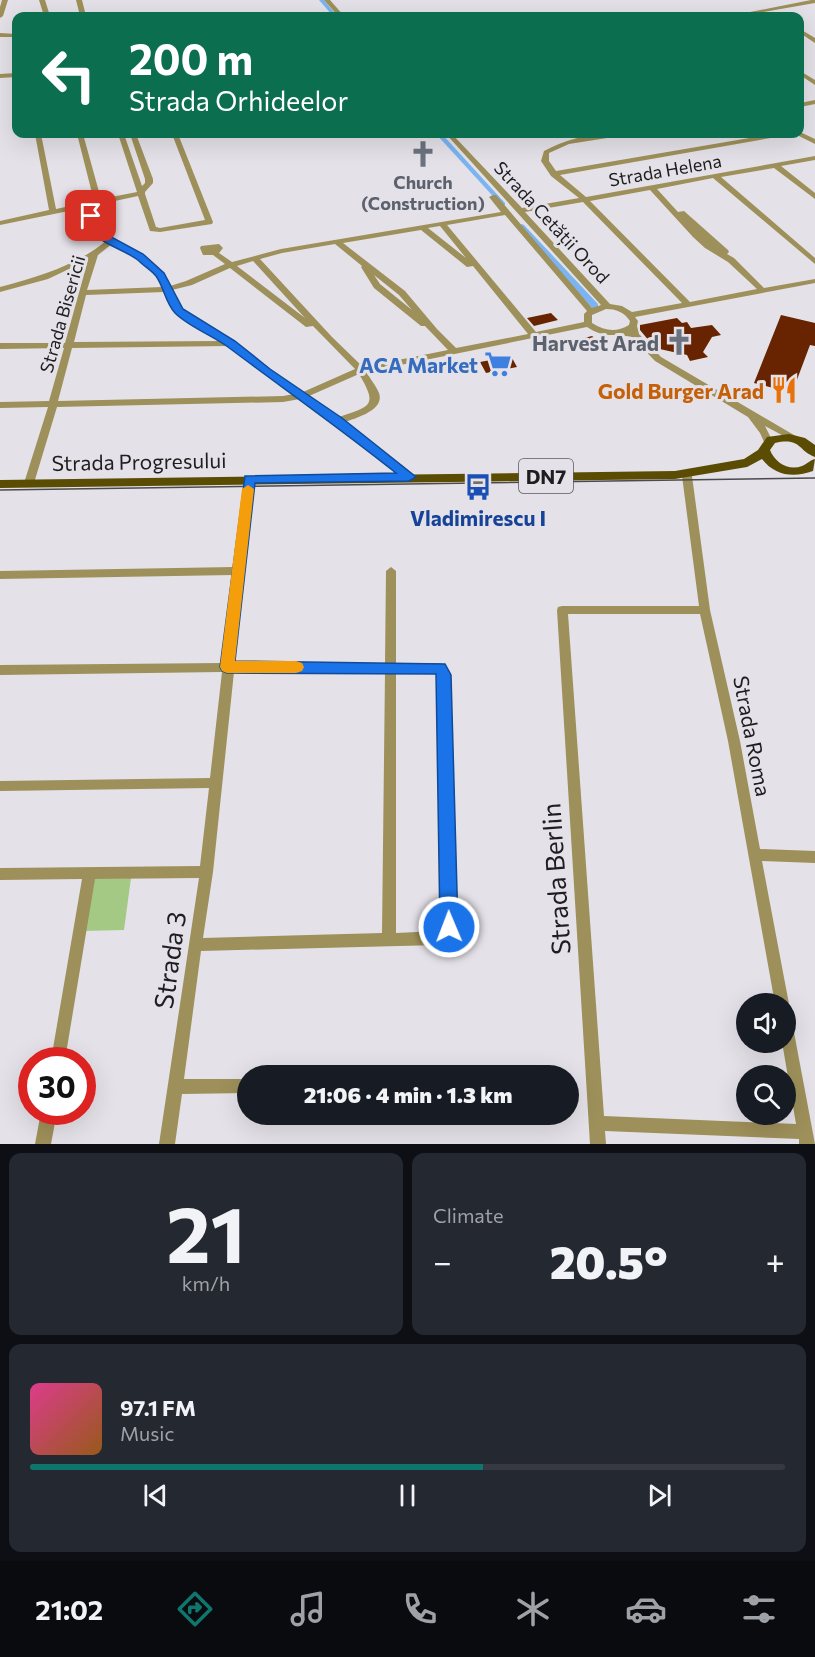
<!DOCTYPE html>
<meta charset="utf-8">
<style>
:root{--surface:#171b24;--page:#242831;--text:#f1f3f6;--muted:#9ea1a6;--line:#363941;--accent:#0f766e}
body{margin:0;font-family:Commissioner,sans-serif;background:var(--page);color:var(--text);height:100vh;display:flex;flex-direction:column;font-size:22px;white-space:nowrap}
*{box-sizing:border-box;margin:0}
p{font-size:20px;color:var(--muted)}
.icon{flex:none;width:33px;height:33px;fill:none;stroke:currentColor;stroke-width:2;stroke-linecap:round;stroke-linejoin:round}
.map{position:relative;height:1144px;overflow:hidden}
.panel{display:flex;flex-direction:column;gap:9px;padding:9px;background:#0d0f14;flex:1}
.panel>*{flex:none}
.hud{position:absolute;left:12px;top:12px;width:792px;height:126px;border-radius:12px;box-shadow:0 6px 24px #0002;background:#0b6e4f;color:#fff;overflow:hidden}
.fabs{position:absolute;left:736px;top:993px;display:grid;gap:12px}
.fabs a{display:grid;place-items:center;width:60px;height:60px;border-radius:50%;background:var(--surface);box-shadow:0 6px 24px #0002;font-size:30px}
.speed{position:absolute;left:18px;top:1047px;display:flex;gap:12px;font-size:30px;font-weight:700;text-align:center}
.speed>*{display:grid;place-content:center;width:78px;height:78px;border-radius:50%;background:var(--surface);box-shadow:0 6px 24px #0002;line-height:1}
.speed .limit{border:9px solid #d22;background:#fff;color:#111}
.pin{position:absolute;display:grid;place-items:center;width:51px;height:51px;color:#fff;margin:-26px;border-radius:12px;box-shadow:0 3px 9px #0006}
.me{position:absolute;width:66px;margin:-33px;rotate:359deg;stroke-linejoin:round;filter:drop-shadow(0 0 4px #0008)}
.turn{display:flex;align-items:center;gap:21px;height:126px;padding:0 18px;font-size:27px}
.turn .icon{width:78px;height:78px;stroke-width:2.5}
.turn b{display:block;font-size:42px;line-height:51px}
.big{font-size:45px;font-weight:800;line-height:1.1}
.panel .card{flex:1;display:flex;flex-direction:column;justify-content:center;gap:9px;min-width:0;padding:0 21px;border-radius:12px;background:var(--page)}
.panel .dial{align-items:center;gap:0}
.dial b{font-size:78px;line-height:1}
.song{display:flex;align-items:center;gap:18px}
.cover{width:72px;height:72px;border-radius:9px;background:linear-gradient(135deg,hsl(330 70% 55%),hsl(30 70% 35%))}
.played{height:6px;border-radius:3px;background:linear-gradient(90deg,var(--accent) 60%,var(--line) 60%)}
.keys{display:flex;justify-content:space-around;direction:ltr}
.heat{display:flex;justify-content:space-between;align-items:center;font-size:33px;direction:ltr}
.panel .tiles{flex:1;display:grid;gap:9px;grid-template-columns:1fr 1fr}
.card:last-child{grid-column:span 2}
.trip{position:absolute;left:237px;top:1065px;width:342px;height:60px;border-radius:30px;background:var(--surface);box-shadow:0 6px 24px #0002;font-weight:800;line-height:60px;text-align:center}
.dock{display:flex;height:96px;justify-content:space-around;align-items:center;background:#090b0e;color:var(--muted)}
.dock .icon{width:42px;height:42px}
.dock .on{color:var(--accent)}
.dock b{font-size:27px;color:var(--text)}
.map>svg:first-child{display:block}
</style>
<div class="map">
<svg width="815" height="1144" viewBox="0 0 815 1144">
<rect width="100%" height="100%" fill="#e4e2e8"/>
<path fill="#a4c984" d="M131,878l-7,52 -42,1 9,-52z"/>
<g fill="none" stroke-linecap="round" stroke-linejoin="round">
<path fill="#7bb4f1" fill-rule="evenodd" d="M319,0h5l13,16h-4z
M436,134h6l63,69v2h-4z
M522,224l2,1 74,79v4h-6l-72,-81v-2z"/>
</g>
<path fill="#682400" d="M551,313l7,7 -24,6 -7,-8z
M781,315l34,8v23l-5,-1 -18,48 -38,-10z
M677,318l5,5 5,-1 4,6 21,-3 9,10 -9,2 -9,15 5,5 -18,4 -3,-6 -32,-7 -15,-18v-5z
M592,336l12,9 -20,3 -8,-8z
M511,356l6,11 -31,6 -6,-11z"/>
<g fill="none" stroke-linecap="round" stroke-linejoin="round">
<path fill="#9e905a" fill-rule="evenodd" d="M2,0h6l-5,16 -3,2v-11z
M39,0h6l5,16h-6z
M76,0h6l4,16h-6z
M324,0h6l14,16h-6z
M811,0h4v3l-75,13h-10z
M800,29l15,9v5l-15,-10z
M0,33l16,1v8l-2,-1 -2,-4h-12z
M800,71l15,9v5l-15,-10z
M16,73v4l-16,1v-4z
M815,100v4l-15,3v-4z
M800,132l15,7v5l-20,-10z
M35,134h6l15,75 38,-8 -17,-67h6l18,65 36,-7 -19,-58h6l18,52 3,-3v-4l-15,-45h6l17,45v4l-8,9v2l11,33 4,1 45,-8 -33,-86h6l35,88 -1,2 -52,8 -10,-1 -12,-35 -37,8 -6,16 7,13 40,21 16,13 12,19 16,-5 39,-17 -12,-9h-10l-3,-7 1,-2 18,-2 4,4 -4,5 13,9 49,-13 220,-37 -12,-15 4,-2h3l96,113 9,-3 -155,-171h6l70,74 57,-10 -28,-22 -10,-15 3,-10c23,-12 53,-20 79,-17l-3,2 -51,8 -20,9v8l7,10 217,-37h12l-3,2 -222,39 26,22 229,-41v4l-34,6 34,27v6l-41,-31 -53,9 94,81v6l-102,-86 -56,11 21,23 6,-1 44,39 1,2 -2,2 7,4 30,30 51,-9v4l-180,34 3,4 -1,5 2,8 22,23 138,81 -5,3 -3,-1 -26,-14 8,16 -5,3 -3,-1 -5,-11 -12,-16 -93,-56 -23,-24c-19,-4 -27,2 -45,-10l-221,45c4,6 10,14 13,21 6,17 -23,25 -34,29l67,53 2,2 -2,2h-6l-71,-56 -35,-24 -17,3 -226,5 -23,76 -5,3 -3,-1 -2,-2 24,-76 -48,1v-6l49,-1 15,-53 -64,1v-6h65l23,-83 -40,19 -48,13v-5c37,-10 76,-21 106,-46l-10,-5 -9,-16 6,-14 -93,19v-4l49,-11zM650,190l43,47 12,11 23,14 29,27 -67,13 -100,-101zM583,202l99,101 -50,9 -10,-6 -12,-2 -85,-92zM505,215l82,96 -3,3v8l-48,10 -89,-107zM440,226l26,32 -38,-30zM421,230l46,37 6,-1 55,68 -72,14 -19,-19 -32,-38 -62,-48zM112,244c18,10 44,22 50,43l-75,3 11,-35zM335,244l27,22 -1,1 13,21 47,38h4l23,24 -85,17 -31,-30 -72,-78 22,-6zM253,261l52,57 -68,-52zM230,268l76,59 7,-1 42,43 -52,23 -34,-23 -35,-28 -52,-32 -8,-11 -2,-8 20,-5zM374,275l25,20 13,15 -32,-26zM164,292c8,25 36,36 57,49l-147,1 12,-47zM606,309c10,0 18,3 24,12l-1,4c-13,8 -24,6 -37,-2v-8zM229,346l34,27 31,21 -11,2 -225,5 14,-53zM359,374c19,32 12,32 -20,43l-30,-21z
M687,473l5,3 18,134 30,131 20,108 55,2v12l-53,-2 27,143 -3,5v-5h-11l-47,-263 -28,-127h-132l36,502 192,8 -14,-82h4v-22l5,2 2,5 22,117h-16v-5l-194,-8 1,13h-16l-33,-534 1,-3 4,-1h137l-17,-130z
M249,476l5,3 -19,184h150l1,-92 5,-4 5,4v92h44l4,2 6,10 6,252 -5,13 -13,5 -237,6 -17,128h64v14l-66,1 -7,50h-16l40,-266 -104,1 -30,181h-14l31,-181 -82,1v-12l200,-2 9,-78 -209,3v-10l210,-3 12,-106 -222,3v-10l223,-2 10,-88 -233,4v-8l234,-4 10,-88zM234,672h151l-3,261 -179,5 10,-66zM396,672l41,1 1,2 4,252 -1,3 -3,1 -42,2z
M41,1112h16l-6,32h-16z"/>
<path fill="#5b4c03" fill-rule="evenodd" d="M789,434l16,4 10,7v12c-17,-6 -14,-20 -40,-14l-5,7c5,13 19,21 32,16 5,-2 8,-6 13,-7l-2,12c-19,7 -38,5 -51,-12l-15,8 -72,12 -675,9v-8l675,-9 69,-12 14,-9 9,-13z"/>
<path stroke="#4b4a4d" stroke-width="1.5" d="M0,490l815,-12"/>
</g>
<path fill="#1a73e8" stroke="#114b97" stroke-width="1.5" d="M91,213l5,3 1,10 5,6 41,22 21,19 19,36 52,32 35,28 72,49 74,59 -7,4 -154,2 -20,178 210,3 6,11 7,252 -3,6 -6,2 -6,-2 -3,-6 -4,-253 -209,-1 -5,-2 -2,-4 25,-191 151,-3c-55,-44 -112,-84 -168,-126 -16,-12 -39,-20 -53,-34 -10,-11 -11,-26 -19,-37 -4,-5 -12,-10 -17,-15 -18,-15 -49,-17 -53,-45z"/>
<path fill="#f59e0b" d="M248,485l6,4 -19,172h61l6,2 2,4 -2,4 -6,2h-69l-5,-2 -2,-4 22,-178z"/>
<defs>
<symbol id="church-bare" viewBox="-9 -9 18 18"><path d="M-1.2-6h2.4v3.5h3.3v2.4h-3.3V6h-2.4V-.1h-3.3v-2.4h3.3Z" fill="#6b7280" stroke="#e4e2e8" stroke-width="2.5" paint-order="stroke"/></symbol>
<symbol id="supermarket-bare" viewBox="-9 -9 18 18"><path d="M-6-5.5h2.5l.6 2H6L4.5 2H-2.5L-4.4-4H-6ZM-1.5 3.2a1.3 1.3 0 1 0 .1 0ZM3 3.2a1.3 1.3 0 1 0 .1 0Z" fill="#3f7fe0" stroke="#e4e2e8" stroke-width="2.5" paint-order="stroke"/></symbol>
<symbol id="restaurant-bare" viewBox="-9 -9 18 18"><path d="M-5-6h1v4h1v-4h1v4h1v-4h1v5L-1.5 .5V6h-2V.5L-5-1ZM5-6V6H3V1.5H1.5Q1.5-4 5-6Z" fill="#e8710a" stroke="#e4e2e8" stroke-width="2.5" paint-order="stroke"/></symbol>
<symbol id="bus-bare" viewBox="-9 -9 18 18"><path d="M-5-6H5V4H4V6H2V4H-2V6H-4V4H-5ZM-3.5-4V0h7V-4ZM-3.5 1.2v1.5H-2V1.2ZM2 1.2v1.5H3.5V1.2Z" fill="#1a4fb4" stroke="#e4e2e8" stroke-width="2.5" paint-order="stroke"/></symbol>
</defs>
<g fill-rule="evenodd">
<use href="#church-bare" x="404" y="135" width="38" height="38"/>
<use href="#church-bare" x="660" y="323" width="38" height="38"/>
<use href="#supermarket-bare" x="479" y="345" width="38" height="38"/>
<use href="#restaurant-bare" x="765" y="371" width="38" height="38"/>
<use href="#bus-bare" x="459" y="468" width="38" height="38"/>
</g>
<g text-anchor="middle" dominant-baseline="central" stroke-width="6" stroke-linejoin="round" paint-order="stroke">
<g font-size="18" fill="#1e1d1f" stroke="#e4e2e8">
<text transform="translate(665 170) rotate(-10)">Strada Helena</text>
<text transform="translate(552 222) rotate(47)">Strada Cetății Orod</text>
<text transform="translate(62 314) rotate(-74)">Strada Bisericii</text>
</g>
<g font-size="18" font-weight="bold" fill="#5b616d" stroke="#e4e2e8">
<text x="423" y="182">Church<tspan x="423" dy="21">(Construction)</tspan></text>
</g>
<rect fill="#e4e2e8" stroke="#59585b" stroke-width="1.5" x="519" y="459" width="54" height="34" rx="4.5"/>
<g font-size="20" font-weight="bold" fill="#1e1d1f">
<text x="546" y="476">DN7</text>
</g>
<g font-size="21" font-weight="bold" fill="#5b616d" stroke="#e4e2e8" text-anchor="end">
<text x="659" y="342">Harvest Arad</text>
</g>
<g font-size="21" font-weight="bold" fill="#366cbe" stroke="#e4e2e8" text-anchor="end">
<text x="478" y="364">ACA Market</text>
</g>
<g font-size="21" font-weight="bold" fill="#c56008" stroke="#e4e2e8" text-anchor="end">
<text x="764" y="390">Gold Burger Arad</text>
</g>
<g font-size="21" fill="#1e1d1f" stroke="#e4e2e8">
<text transform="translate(139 461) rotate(-1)">Strada Progresului</text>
<text transform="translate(753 736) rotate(79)">Strada Roma</text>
</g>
<g font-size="21" font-weight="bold" fill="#164399" stroke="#e4e2e8">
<text x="478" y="517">Vladimirescu I</text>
</g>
<g font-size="26" fill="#1e1d1f" stroke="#e4e2e8">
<text transform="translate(555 879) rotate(-94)">Strada Berlin</text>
<text transform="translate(169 960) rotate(-82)">Strada 3</text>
</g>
</g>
</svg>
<div class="fabs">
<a><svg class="icon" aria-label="sound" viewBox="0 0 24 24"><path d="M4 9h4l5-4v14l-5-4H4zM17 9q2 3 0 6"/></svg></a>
<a><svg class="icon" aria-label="search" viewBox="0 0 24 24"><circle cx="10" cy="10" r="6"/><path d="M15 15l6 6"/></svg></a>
</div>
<div class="speed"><div class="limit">30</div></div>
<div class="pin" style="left:91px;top:216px;background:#d93025"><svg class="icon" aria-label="arrive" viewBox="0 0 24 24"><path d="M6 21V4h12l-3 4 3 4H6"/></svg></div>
<svg class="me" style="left:449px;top:927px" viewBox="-20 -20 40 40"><circle r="17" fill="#1a73e8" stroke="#fff" stroke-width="3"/><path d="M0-11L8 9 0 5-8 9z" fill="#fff"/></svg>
<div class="trip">21:06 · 4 min · 1.3 km</div>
<div class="hud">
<div class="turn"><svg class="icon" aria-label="left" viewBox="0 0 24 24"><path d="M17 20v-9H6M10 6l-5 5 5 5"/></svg><div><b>200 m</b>Strada Orhideelor</div></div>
</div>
</div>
<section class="panel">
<div class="tiles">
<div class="card dial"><b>21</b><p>km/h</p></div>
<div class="card"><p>Climate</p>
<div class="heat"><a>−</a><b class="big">20.5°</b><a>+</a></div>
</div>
<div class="card">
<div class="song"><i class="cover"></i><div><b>97.1 FM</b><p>Music</p></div></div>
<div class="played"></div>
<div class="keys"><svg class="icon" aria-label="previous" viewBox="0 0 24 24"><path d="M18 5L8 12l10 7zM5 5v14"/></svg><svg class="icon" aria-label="pause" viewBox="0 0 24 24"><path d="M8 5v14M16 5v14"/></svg><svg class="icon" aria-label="next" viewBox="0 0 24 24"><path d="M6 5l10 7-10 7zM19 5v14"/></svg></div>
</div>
</div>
</section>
<nav class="dock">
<b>21:02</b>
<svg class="icon on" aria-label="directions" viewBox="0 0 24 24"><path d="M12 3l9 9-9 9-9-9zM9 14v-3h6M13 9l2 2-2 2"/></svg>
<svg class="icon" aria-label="music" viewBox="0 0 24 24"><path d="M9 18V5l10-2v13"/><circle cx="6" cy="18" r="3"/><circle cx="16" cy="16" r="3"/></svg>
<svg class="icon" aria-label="phone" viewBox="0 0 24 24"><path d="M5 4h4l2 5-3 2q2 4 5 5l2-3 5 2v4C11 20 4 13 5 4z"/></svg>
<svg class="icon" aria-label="climate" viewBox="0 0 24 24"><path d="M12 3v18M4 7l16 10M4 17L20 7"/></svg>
<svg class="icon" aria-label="car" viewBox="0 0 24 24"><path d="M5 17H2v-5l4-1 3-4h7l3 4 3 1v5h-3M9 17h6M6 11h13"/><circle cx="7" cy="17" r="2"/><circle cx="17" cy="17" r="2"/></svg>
<svg class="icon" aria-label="filters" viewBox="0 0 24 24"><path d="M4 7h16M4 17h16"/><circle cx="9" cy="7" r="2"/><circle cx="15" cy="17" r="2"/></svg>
</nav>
